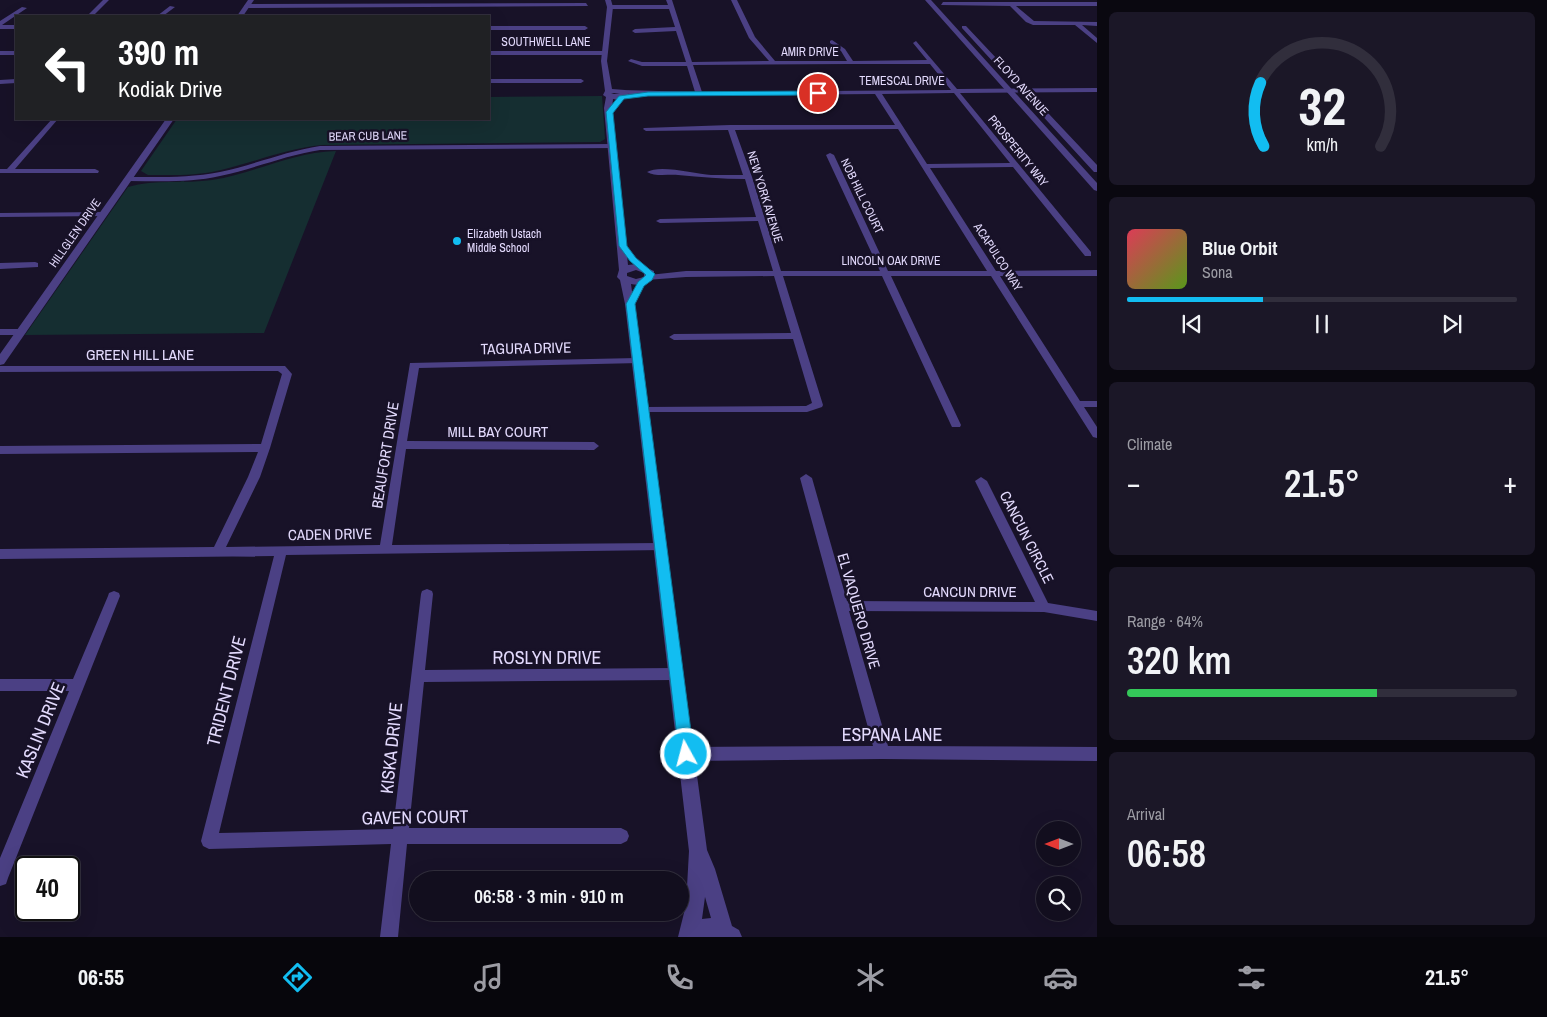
<!DOCTYPE html>
<meta charset="utf-8">
<style>
:root{--surface:#120e1e;--page:#1b1727;--text:#f1f3f6;--muted:#9c9ca4;--line:#312e3c;--accent:#12bdf1}
body{margin:0;font-family:"Archivo Narrow",sans-serif;background:var(--page);color:var(--text);height:100vh;display:flex;flex-direction:column;font-size:19px;white-space:nowrap}
*{box-sizing:border-box;margin:0}
p{font-size:16px;color:var(--muted)}
.icon{flex:none;width:28px;height:28px;fill:none;stroke:currentColor;stroke-width:2;stroke-linecap:round;stroke-linejoin:round}
.map{position:relative;flex:1;overflow:hidden}
.side{display:flex;flex-direction:column;gap:12px;padding:12px;background:#0a0810;width:450px}
.side>*{flex:none}
.guide{position:absolute;left:15px;top:15px;width:475px;height:105px;border-radius:0px;box-shadow:0 5px 20px #0002,0 0 0 1px var(--line);background:#202124;color:#fff;overflow:hidden}
.needle{width:32px;rotate:270deg}
.buttons{position:absolute;left:1036px;top:821px;display:grid;gap:10px}
.buttons a{display:grid;place-items:center;width:45px;height:45px;border-radius:50%;background:var(--surface);box-shadow:0 5px 20px #0002,0 0 0 1px var(--line);font-size:25px}
.speed{position:absolute;left:15px;top:856px;display:flex;gap:10px;font-size:25px;font-weight:700;text-align:center}
.speed>*{display:grid;place-content:center;width:65px;height:65px;border-radius:50%;background:var(--surface);box-shadow:0 5px 20px #0002,0 0 0 1px var(--line);line-height:1}
.speed .limit{border:2px solid #111;border-radius:8px;background:#fff;color:#111}
.pin{position:absolute;display:grid;place-items:center;width:42px;height:42px;color:#fff;margin:-21px;border:2px solid #fff;border-radius:50%;box-shadow:0 1px 5px #0007}
.me{position:absolute;width:55px;margin:-28px;rotate:353deg;stroke-linejoin:round;filter:drop-shadow(0 0 4px #0008)}
.turn{display:flex;align-items:center;gap:18px;height:105px;padding:0 20px;font-size:22px}
.turn .icon{width:65px;height:65px;stroke-width:2.5}
.turn b{display:block;font-size:35px;line-height:42px}
.big{font-size:38px;font-weight:600;line-height:1.1}
.side .tile{flex:1;display:flex;flex-direction:column;justify-content:center;gap:8px;min-width:0;padding:0 18px;border-radius:8px;background:var(--page)}
.side .dial{align-items:center;gap:0}
.dial svg{height:130px;overflow:visible;fill:none;stroke:var(--line);stroke-width:7;stroke-linecap:round;text-anchor:middle}
.dial text{fill:var(--text);stroke:none}
.song{display:flex;align-items:center;gap:15px}
.cover{width:60px;height:60px;border-radius:8px;background:linear-gradient(135deg,hsl(350 70% 55%),hsl(90 70% 35%))}
.played{height:5px;border-radius:2px;background:linear-gradient(90deg,var(--accent) 35%,var(--line) 35%)}
.keys{display:flex;justify-content:space-around;direction:ltr}
.heat{display:flex;justify-content:space-between;align-items:center;font-size:28px;direction:ltr}
.charge{height:8px;border-radius:4px;background:linear-gradient(90deg,#34c759 64%,var(--line) 0)}
.trip{position:absolute;left:409px;top:871px;width:280px;height:50px;border-radius:25px;background:var(--surface);box-shadow:0 5px 20px #0002,0 0 0 1px var(--line);font-weight:600;line-height:50px;text-align:center}
.tabs{display:flex;height:80px;justify-content:space-around;align-items:center;background:#07060c;color:var(--muted)}
.tabs .icon{width:35px;height:35px}
.tabs .selected{color:var(--accent)}
.tabs b{font-size:22px;color:var(--text)}
main{display:flex;flex:1;min-height:0}
.map>svg:first-child{display:block}
</style>
<main>
<div class="map">
<svg width="1097" height="937" viewBox="0 0 1097 937">
<rect width="100%" height="100%" fill="#181228"/>
<path fill="#152e31" d="M602,96l3,43 -5,3 -278,3c-35,3 -66,17 -101,25 -24,6 -48,5 -73,5l-7,-4 36,-52h312v-22z
M336,151l-72,182 -239,2 103,-148c27,-8 57,-3 84,-7 44,-7 80,-28 124,-29z"/>
<g fill="none" stroke-linecap="round" stroke-linejoin="round">
<path fill="#4b4084" fill-rule="evenodd" d="M103,0h6l-16,16h-6z
M666,0h6l20,62 77,-1 -20,-23 -18,-38h6l18,37 20,24h72l-6,-10 -11,-8v-2l2,-1 13,9 8,12 74,-1 -14,-17 3,-2 41,48 140,-1v4l-137,1 131,159v4h-6l-72,-89 -83,1 66,103 101,-1v6h-97l80,125h17v6h-13l13,20v11l-4,-1 -102,-161h-100l70,149 -1,2h-8l-1,-2 -69,-149h-99l40,129 -1,2 -15,5h-167l-1,-2 5,-3 162,-1 6,-3 -19,-64 -119,1 -5,-3 5,-3 117,-1 -17,-57 -88,1 -40,3 -1,-2 4,-3 37,-4h87l-15,-50 -98,2 -4,-2 4,-2 96,-2 -11,-38c-23,0 -44,-2 -67,-4 -9,-1 -23,2 -31,-3 13,-8 48,2 64,3 11,0 22,0 32,0l-15,-45 -82,1 -3,-2 1,-1 86,-3h165l-20,-31 -227,2 -28,-3v-2l2,-1 73,2 -8,-26h-45l-14,-5 3,-2 11,3h44l-10,-31 -41,2 -3,-2 3,-2 40,-2 -6,-18h-59l-3,-2 3,-2h58zM849,64h81l21,26 -249,2 -9,-27zM954,93l56,70 -83,1 -45,-70zM898,129l89,142h-99l-54,-116 -4,-2 -4,2 54,116h-99l-29,-94 -17,-47z
M943,2h154v4h-81l18,15 63,1v4l-15,-1 15,13v5l-22,-18h-42l-7,-3 -16,-16 -69,-1z
M586,3l2,3 -341,2 -3,-2 3,-2z
M170,6l5,1 -12,9h-6z
M22,7l5,1 -25,17h14v4h-16v-8z
M489,26h96l3,2 -3,2h-96z
M0,51h16v4h-16z
M489,51h115l3,2 -3,2h-115z
M16,79v4l-16,1v-4z
M489,79h92l3,2 -3,2h-92z
M52,119h6l-43,50h80l4,2 -1,2h-98v-4h7z
M613,144h3v4l-296,2c-34,5 -66,19 -100,26 -30,7 -61,5 -92,5l-4,-2 4,-2c31,0 62,1 92,-5 34,-7 66,-21 100,-26z
M103,212h3v4l-106,1v-4z
M35,262l3,1v4l-38,2v-6z
M0,329h21l5,3 -5,3h-21z
M637,358l3,1 2,2 -2,2 -221,5 -12,73 187,1 5,4 -5,4 -188,-1 -14,96 269,-2 4,1 2,3 -2,3 -379,5 -67,278 174,-4 28,-235 1,-3 5,-2 5,2 1,3 -8,76 251,-2 5,2 2,4 -2,4 -5,2 -252,2 -15,146h212l6,3 2,5 -2,5 -6,3h-214l-9,93h-18l11,-93 -182,5 -6,-3 -2,-5 73,-285 -274,3v-10l214,-2 34,-70 10,-25 -258,2v-8l261,-2 21,-70 -4,-3 -278,1v-6h285l7,8 -22,74 -10,29 -34,70 154,-2 30,-182z
M806,474l6,4 35,123 188,1 -60,-121 6,-4 6,4 61,122 49,8v10l-53,-9 -195,-1 39,135 209,1v14l-215,-2 -196,2 -5,-2 -2,-5 2,-5 5,-2 187,-1 -73,-268z
M114,591l5,2 1,3 -112,282 -2,6 -6,2v-28l69,-167h-69v-12h73l35,-83 1,-3z"/>
<path fill="#4b4084" fill-rule="evenodd" d="M248,0h6l-11,16h-6z
M605,0h6l2,7 -6,54 5,28 13,1 4,5 -10,5 -6,-1 -1,9 16,157 9,-1 17,7v7c-6,6 -15,8 -23,6l76,566 8,19 17,57 7,4 3,7h-64l8,-32 3,-54 -64,-547 -5,-24 -3,-3 2,-7 -15,-162 2,-11 -3,-2 2,-4 -4,-30 6,-54zM614,93l6,1h-9zM636,270l8,3v4l-8,2 -9,-3v-3zM705,897l6,21 -9,1z
M925,0h6l166,183v8l-3,-1z
M962,26h4l131,139v7h-3l-132,-144z
M166,119h8l-170,245 -4,1v-11z"/>
</g>
<path fill="#12bdf1" stroke="#0c7b9d" d="M818,91l3,1v3l-173,1 -24,3 -11,14 14,133 9,12 19,16 -3,6 -8,6 -9,18 59,450 -3,5 -5,2 -5,-2 -2,-5 -53,-450 12,-22 8,-7 -16,-14 -11,-15 -13,-134 13,-16 29,-4z"/>
<circle fill="#12bdf1" stroke="#181228" stroke-width="2" cx="457" cy="241" r="5"/>
<g text-anchor="middle" dominant-baseline="central" stroke-width="5" stroke-linejoin="round" paint-order="stroke">
<g font-size="12" fill="#e3dafd" stroke="#181228">
<text x="546" y="42">SOUTHWELL LANE</text>
<text x="810" y="52">AMIR DRIVE</text>
<text x="902" y="81">TEMESCAL DRIVE</text>
<text transform="translate(1021 86) rotate(48)">FLOYD AVENUE</text>
<text transform="translate(368 136) rotate(-1)">BEAR CUB LANE</text>
<text transform="translate(1018 151) rotate(51)">PROSPERITY WAY</text>
<text transform="translate(862 196) rotate(64)">NOB HILL COURT</text>
<text transform="translate(765 197) rotate(73)">NEW YORK AVENUE</text>
<text transform="translate(75 233) rotate(-55)">HILLGLEN DRIVE</text>
<text transform="translate(998 257) rotate(57)">ACAPULCO WAY</text>
<text x="891" y="261">LINCOLN OAK DRIVE</text>
</g>
<g font-size="12" fill="#e3dafd" stroke="#181228" text-anchor="start">
<text x="467" y="234">Elizabeth Ustach<tspan x="467" dy="14">Middle School</tspan></text>
</g>
<g font-size="15" fill="#e3dafd" stroke="#181228">
<text transform="translate(526 348) rotate(-1)">TAGURA DRIVE</text>
<text x="140" y="354">GREEN HILL LANE</text>
<text x="498" y="431">MILL BAY COURT</text>
<text transform="translate(385 455) rotate(-81)">BEAUFORT DRIVE</text>
<text transform="translate(330 534) rotate(-1)">CADEN DRIVE</text>
<text transform="translate(1027 537) rotate(63)">CANCUN CIRCLE</text>
<text x="970" y="591">CANCUN DRIVE</text>
<text transform="translate(859 611) rotate(74)">EL VAQUERO DRIVE</text>
</g>
<g font-size="18" fill="#e3dafd" stroke="#181228">
<text x="547" y="657">ROSLYN DRIVE</text>
<text transform="translate(226 691) rotate(-76)">TRIDENT DRIVE</text>
<text transform="translate(40 730) rotate(-68)">KASLIN DRIVE</text>
<text x="892" y="734">ESPANA LANE</text>
<text transform="translate(391 748) rotate(-84)">KISKA DRIVE</text>
<text transform="translate(415 817) rotate(-1)">GAVEN COURT</text>
</g>
</g>
</svg>
<div class="buttons">
<a><svg class="needle" viewBox="-14 -14 28 28"><path d="M0-13l5 13h-10z" fill="#e53935"/><path d="M0 13l5-13h-10z" fill="#9c9ca4"/></svg></a>
<a><svg class="icon" aria-label="search" viewBox="0 0 24 24"><circle cx="10" cy="10" r="6"/><path d="M15 15l6 6"/></svg></a>
</div>
<div class="speed"><div class="limit">40</div></div>
<div class="pin" style="left:818px;top:93px;background:#d93025"><svg class="icon" aria-label="arrive" viewBox="0 0 24 24"><path d="M6 21V4h12l-3 4 3 4H6"/></svg></div>
<svg class="me" style="left:686px;top:754px" viewBox="-20 -20 40 40"><circle r="17" fill="#12bdf1" stroke="#fff" stroke-width="3"/><path d="M0-11L8 9 0 5-8 9z" fill="#fff"/></svg>
<div class="trip">06:58 · 3 min · 910 m</div>
<div class="guide">
<div class="turn"><svg class="icon" aria-label="left" viewBox="0 0 24 24"><path d="M17 20v-9H6M10 6l-5 5 5 5"/></svg><div><b>390 m</b>Kodiak Drive</div></div>
</div>
</div>
<section class="side">
<div class="tile dial"><svg viewBox="0 0 100 80">
<path d="M14 69A42 42 0 1 1 86 69"/>
<path d="M14 69A42 42 0 0 1 12 30" stroke="#12bdf1"/>
<text x="50" y="56" font-size="32" font-weight="700">32</text>
<text x="50" y="72" font-size="11">km/h</text>
</svg></div>
<div class="tile">
<div class="song"><i class="cover"></i><div><b>Blue Orbit</b><p>Sona</p></div></div>
<div class="played"></div>
<div class="keys"><svg class="icon" aria-label="previous" viewBox="0 0 24 24"><path d="M18 5L8 12l10 7zM5 5v14"/></svg><svg class="icon" aria-label="pause" viewBox="0 0 24 24"><path d="M8 5v14M16 5v14"/></svg><svg class="icon" aria-label="next" viewBox="0 0 24 24"><path d="M6 5l10 7-10 7zM19 5v14"/></svg></div>
</div>
<div class="tile"><p>Climate</p>
<div class="heat"><a>−</a><b class="big">21.5°</b><a>+</a></div>
</div>
<div class="tile"><p>Range · 64%</p><b class="big">320 km</b><div class="charge"></div></div>
<div class="tile"><p>Arrival</p><b class="big">06:58</b></div>
</section>
</main>
<nav class="tabs">
<b>06:55</b>
<svg class="icon selected" aria-label="directions" viewBox="0 0 24 24"><path d="M12 3l9 9-9 9-9-9zM9 14v-3h6M13 9l2 2-2 2"/></svg>
<svg class="icon" aria-label="music" viewBox="0 0 24 24"><path d="M9 18V5l10-2v13"/><circle cx="6" cy="18" r="3"/><circle cx="16" cy="16" r="3"/></svg>
<svg class="icon" aria-label="phone" viewBox="0 0 24 24"><path d="M5 4h4l2 5-3 2q2 4 5 5l2-3 5 2v4C11 20 4 13 5 4z"/></svg>
<svg class="icon" aria-label="climate" viewBox="0 0 24 24"><path d="M12 3v18M4 7l16 10M4 17L20 7"/></svg>
<svg class="icon" aria-label="car" viewBox="0 0 24 24"><path d="M5 17H2v-5l4-1 3-4h7l3 4 3 1v5h-3M9 17h6M6 11h13"/><circle cx="7" cy="17" r="2"/><circle cx="17" cy="17" r="2"/></svg>
<svg class="icon" aria-label="filters" viewBox="0 0 24 24"><path d="M4 7h16M4 17h16"/><circle cx="9" cy="7" r="2"/><circle cx="15" cy="17" r="2"/></svg>
<b>21.5°</b>
</nav>
